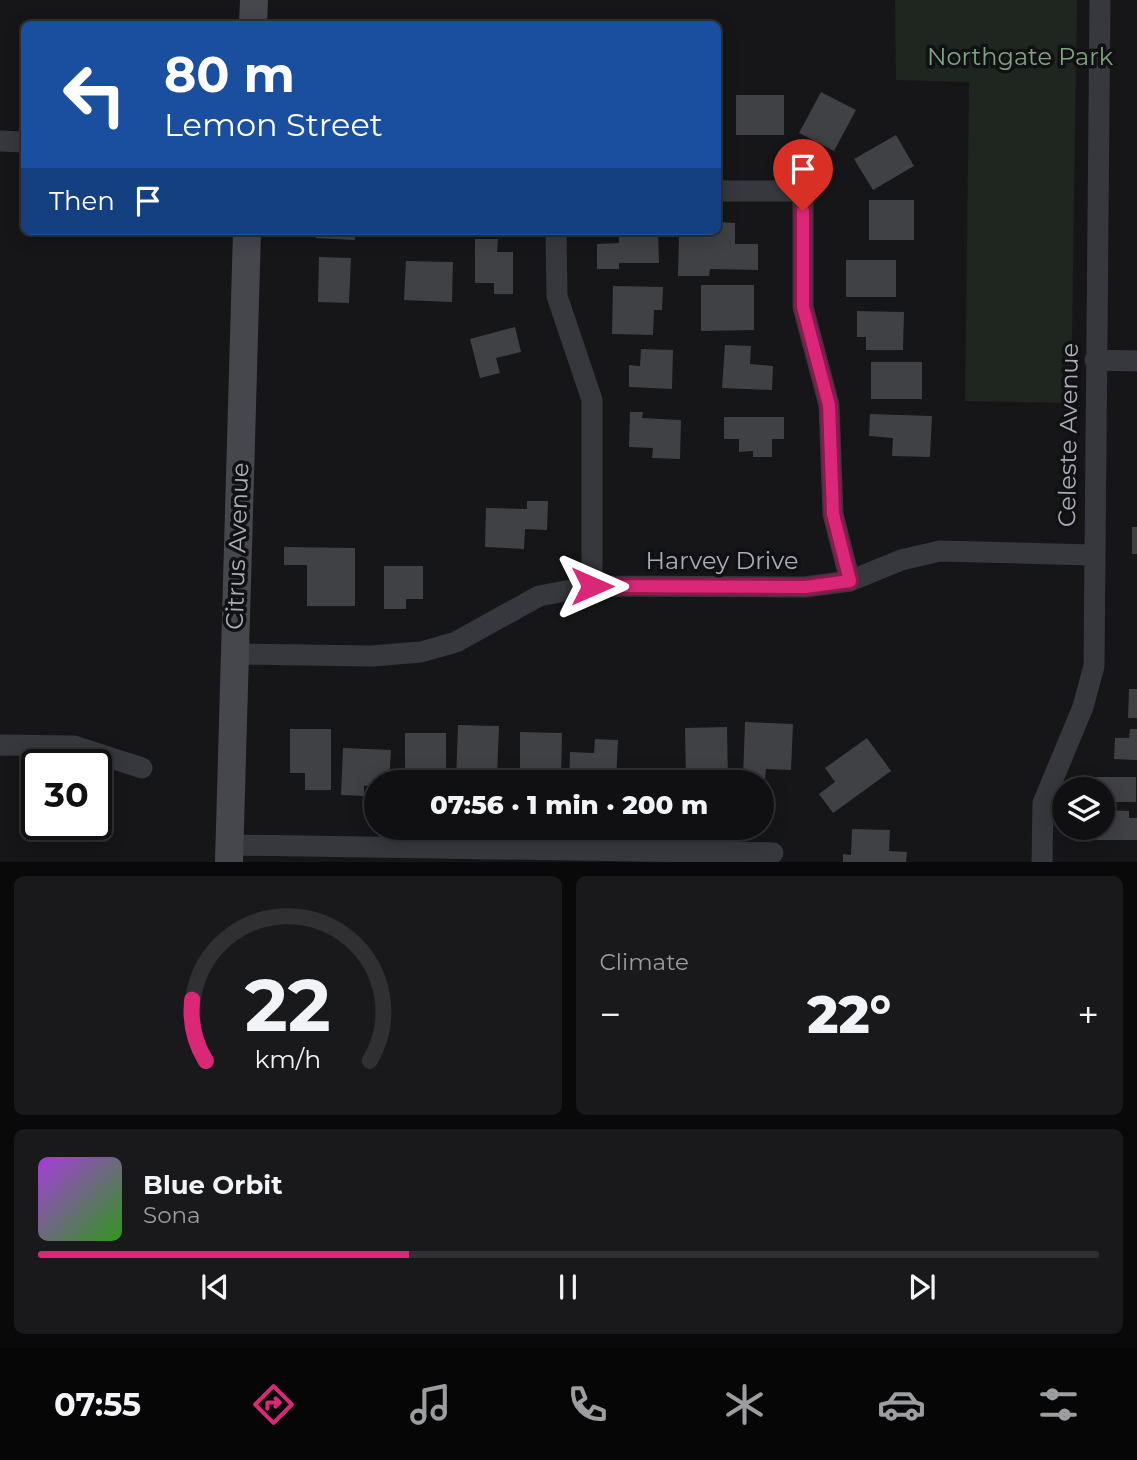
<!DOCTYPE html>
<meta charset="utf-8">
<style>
:root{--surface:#101012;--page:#19191b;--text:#f1f3f6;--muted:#9c9d9f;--line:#303032;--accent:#db2777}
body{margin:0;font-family:Montserrat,sans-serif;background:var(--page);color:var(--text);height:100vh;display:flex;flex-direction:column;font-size:26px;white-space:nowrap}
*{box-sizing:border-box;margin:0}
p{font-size:23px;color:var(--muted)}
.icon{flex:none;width:38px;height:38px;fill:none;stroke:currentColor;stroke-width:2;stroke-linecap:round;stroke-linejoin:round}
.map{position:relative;height:862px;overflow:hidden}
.side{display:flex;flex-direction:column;gap:14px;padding:14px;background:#09090a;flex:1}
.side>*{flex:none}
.hud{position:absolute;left:21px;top:21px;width:700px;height:214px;border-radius:10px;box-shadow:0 4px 18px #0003,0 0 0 2px var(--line);background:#1a4fa0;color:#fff;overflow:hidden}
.fabs{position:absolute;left:1052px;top:777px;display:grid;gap:14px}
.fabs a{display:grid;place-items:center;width:63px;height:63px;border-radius:50%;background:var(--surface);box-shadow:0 4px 18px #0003,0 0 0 2px var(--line);font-size:35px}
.speed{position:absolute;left:21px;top:749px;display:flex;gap:14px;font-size:35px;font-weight:700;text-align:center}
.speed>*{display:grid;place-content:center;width:91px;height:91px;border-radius:50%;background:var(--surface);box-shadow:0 4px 18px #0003,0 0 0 2px var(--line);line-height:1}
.speed .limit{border:4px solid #111;border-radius:10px;background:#fff;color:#111}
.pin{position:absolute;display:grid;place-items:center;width:60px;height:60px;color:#fff;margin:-72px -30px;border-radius:50% 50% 50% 0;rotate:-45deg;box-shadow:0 0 7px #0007}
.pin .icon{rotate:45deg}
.me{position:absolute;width:77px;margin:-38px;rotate:90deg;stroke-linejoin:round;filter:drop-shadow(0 0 5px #0008)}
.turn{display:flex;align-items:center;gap:24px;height:147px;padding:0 28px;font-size:32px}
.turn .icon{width:91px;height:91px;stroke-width:2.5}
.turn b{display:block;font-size:49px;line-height:60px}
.then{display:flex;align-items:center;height:66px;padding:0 28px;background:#0003;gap:14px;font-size:26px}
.big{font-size:52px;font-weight:800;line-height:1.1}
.side .widget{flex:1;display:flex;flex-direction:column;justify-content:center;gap:10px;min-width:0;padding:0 24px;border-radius:10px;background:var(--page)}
.side .dial{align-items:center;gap:0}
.dial svg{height:182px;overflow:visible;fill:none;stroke:var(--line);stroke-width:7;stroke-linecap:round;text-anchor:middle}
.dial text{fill:var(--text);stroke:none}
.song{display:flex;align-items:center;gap:21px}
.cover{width:84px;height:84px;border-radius:10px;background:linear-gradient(135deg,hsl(280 70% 55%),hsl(110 70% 35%))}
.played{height:7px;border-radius:4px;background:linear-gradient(90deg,var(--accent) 35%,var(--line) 35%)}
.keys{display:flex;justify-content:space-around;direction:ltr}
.heat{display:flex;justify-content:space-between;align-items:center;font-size:38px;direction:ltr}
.side .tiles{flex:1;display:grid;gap:14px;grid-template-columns:1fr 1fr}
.widget:last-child{grid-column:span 2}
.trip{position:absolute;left:364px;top:770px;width:410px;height:70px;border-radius:35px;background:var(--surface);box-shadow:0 4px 18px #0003,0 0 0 2px var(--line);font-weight:800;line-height:70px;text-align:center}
.menu{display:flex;height:112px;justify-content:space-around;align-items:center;background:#060607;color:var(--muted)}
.menu .icon{width:49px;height:49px}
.menu .on{color:var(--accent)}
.menu b{font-size:32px;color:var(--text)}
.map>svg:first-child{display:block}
</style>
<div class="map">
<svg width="1137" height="862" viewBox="0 0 1137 862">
<rect width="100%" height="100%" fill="#161618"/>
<path fill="#1e261f" d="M895,0h182l-6,403 -106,-2 4,-319 -73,-2z"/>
<path fill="#404145" d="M821,92l35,18 -22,41 -35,-18z
M736,95h48v40h-48z
M896,135l18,31 -41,24 -19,-31z
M869,200h45v40h-45z
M718,222l17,1v21h23v26l-48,-1 -1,7h-31l1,-39h14v-6h25z
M316,231h39v9l-39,-2z
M619,231h39l1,32h-40v6h-22v-25l22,-1z
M475,239h23l-1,13h16v42h-19v-11h-19z
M319,257l32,1 -2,45 -31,-1z
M846,260h50v37h-50z
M406,261l47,1 -1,40 -48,-2z
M701,285h53v45l-53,1z
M613,286l50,1 -1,23h-8l-1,25 -41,-1z
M857,311l47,1 -1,38h-37v-13h-9z
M515,327l6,25 -25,6 4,15 -20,5 -10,-39z
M725,345l26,1 -1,18 23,2 -1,24 -50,-2z
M641,349l32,1 -1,39 -43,-2v-22l11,1z
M871,362h51v37h-51z
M630,412h13l-1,6 39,2 -1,39 -28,-1 1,-10 -24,-1z
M870,414l62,2 -2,41 -38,-1 1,-18 -24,-2z
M724,417h60v22h-12v18h-19v-6l-14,1v-13h-15z
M527,501h21l-1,29 -22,-1 -1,20 -39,-2 1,-39 41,1z
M1132,527h5v27h-5z
M284,547l71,1v58h-48v-41h-23z
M384,566h39v33h-17v10h-22z
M1129,689h8v29h-9z
M745,722l48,2 -2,46 -25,-1 -1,10 -22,-1z
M458,725l41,1 -2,51h-9v5h-32z
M727,727l1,53 -42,2 -1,-54z
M290,729h41v61h-26v-17h-15z
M1130,729h7v31l-23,-1 1,-21h14z
M520,732l42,1 -1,49h-26v-12h-15z
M405,733h41v49h-27v-11h-14z
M867,738l24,33 -58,42 -14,-19 16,-12 -10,-14z
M595,739l23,1 -2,42h-47l1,-30 24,1z
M343,748l48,2 -2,32 -25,4v10l-23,-1z
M1094,777h42v25h-34v-13h-8z
M1102,810l27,1v7h8v22h-53v-12h18z
M852,829l38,1 -1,21 18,1 -1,10h-63v-8l8,1z"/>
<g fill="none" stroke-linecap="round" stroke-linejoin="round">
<path stroke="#37383d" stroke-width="21" d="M0,141l24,1
M718,191h85v116l26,98 4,109 17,67
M556,231l1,65 35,104v186
M1095,360l42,1
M234,654l138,2 49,-4 35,-10 83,-46 53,-10 213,1 45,-6 51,-21 39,-9 153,4
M0,745l74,1 68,22
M229,845l544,8
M1042,862l1,-59 40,-96 11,-41 6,-666"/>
<path stroke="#45474d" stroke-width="28" d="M253,24l1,-24
M229,862l18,-631"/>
</g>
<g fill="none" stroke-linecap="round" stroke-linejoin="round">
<defs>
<path id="route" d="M592,586l213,1 45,-6 -17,-67 -4,-109 -26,-98v-96"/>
</defs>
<use href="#route" stroke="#8e194d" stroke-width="18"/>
<use href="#route" stroke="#db2777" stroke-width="12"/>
</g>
<g text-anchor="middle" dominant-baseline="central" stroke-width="7" stroke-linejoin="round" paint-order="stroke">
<g font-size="24" fill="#7fa381" stroke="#111113">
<text x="1020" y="56">Northgate Park</text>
</g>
<g font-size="24" fill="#a8adb8" stroke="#111113">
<text transform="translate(1068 435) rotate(-89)">Celeste Avenue</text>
<text transform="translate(237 546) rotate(-88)">Citrus Avenue</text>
<text x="722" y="560">Harvey Drive</text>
</g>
</g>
</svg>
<div class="fabs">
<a><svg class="icon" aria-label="layers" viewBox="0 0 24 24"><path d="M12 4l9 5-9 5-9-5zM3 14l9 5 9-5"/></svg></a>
</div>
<div class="speed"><div class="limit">30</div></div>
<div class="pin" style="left:803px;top:211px;background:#d93025"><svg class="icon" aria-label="arrive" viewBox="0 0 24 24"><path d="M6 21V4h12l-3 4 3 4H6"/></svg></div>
<svg class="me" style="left:592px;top:586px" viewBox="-20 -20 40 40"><path d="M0-17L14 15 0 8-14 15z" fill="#db2777" stroke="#fff" stroke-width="4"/></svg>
<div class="trip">07:56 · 1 min · 200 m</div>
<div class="hud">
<div class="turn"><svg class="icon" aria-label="left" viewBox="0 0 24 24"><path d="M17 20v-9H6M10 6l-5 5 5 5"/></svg><div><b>80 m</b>Lemon Street</div></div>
<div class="then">Then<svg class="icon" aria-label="arrive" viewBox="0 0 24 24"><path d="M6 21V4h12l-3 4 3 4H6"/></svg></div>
</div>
</div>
<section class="side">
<div class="tiles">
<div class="widget dial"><svg viewBox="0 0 100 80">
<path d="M14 69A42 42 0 1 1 86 69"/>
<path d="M14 69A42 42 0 0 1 8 42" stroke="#db2777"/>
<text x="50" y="56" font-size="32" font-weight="700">22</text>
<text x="50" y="72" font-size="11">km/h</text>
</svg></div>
<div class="widget"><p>Climate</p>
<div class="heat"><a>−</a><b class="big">22°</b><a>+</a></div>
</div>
<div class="widget">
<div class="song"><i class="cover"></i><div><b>Blue Orbit</b><p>Sona</p></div></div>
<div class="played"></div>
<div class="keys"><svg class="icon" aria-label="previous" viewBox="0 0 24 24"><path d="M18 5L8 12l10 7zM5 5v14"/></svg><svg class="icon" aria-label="pause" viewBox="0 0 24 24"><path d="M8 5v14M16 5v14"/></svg><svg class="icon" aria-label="next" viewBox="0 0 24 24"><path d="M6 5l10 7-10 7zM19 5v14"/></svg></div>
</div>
</div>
</section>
<nav class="menu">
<b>07:55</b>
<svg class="icon on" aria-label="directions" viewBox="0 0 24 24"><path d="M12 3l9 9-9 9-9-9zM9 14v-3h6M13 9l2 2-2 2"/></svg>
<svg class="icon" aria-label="music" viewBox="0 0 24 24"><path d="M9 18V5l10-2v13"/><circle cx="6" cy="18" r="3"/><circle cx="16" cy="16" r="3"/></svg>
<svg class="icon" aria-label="phone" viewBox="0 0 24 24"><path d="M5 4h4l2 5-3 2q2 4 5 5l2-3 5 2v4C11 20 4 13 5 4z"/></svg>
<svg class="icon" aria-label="climate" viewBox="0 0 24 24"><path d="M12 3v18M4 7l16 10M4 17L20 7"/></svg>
<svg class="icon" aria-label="car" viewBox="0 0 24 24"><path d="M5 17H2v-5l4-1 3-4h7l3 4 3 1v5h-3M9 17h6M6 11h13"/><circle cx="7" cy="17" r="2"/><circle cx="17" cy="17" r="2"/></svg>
<svg class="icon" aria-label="filters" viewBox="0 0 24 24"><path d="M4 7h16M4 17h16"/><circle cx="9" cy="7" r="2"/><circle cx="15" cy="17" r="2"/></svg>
</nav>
